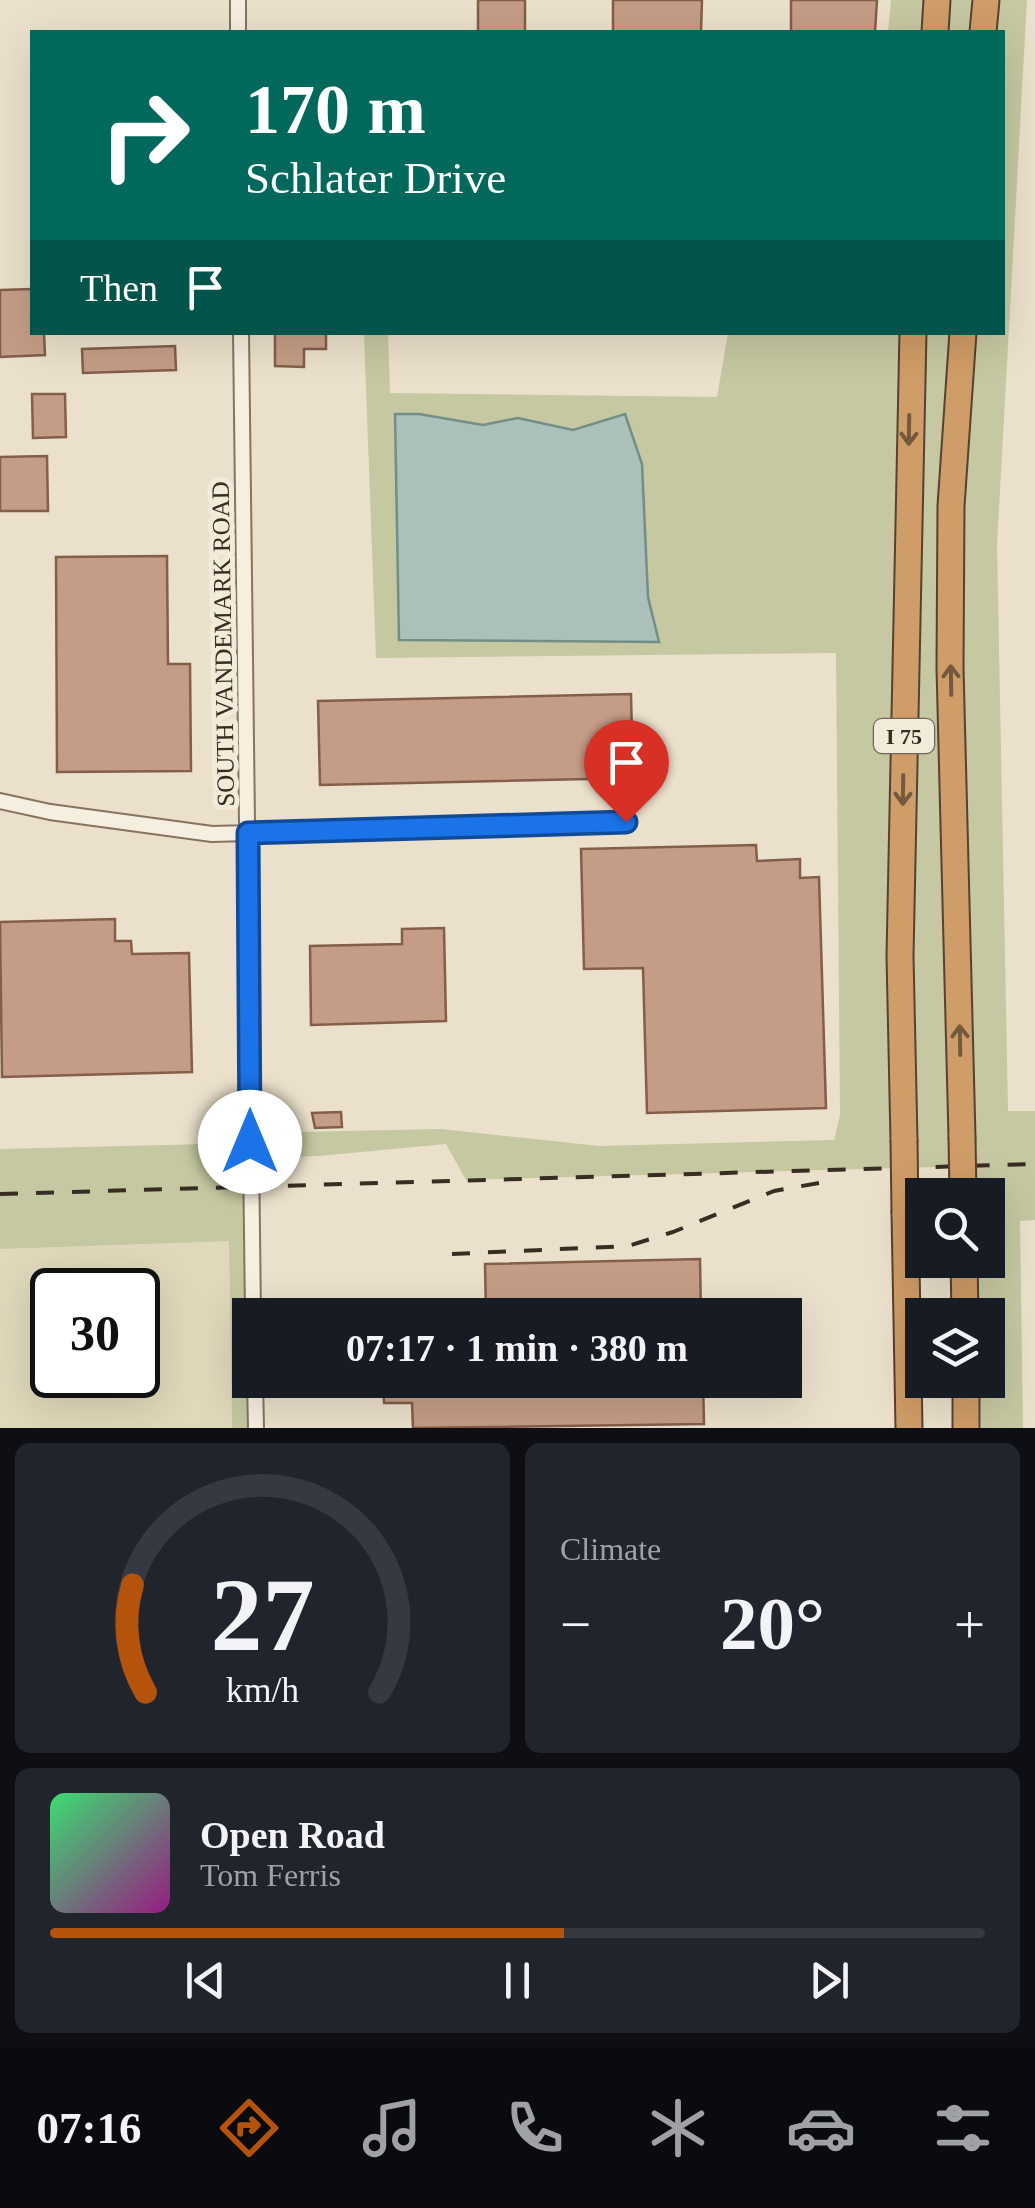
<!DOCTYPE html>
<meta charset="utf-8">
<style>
:root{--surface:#171b24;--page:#20242c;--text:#f1f3f6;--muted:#9ea1a6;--line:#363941;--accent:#b45309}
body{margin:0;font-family:Georgia,serif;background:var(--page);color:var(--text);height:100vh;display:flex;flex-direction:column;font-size:38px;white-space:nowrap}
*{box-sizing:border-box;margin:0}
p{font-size:32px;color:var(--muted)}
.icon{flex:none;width:55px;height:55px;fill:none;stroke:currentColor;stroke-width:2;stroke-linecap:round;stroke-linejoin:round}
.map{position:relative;height:1428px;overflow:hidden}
.sheet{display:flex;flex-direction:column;gap:15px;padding:15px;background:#0d0f14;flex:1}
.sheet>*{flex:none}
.top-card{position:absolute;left:30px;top:30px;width:975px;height:305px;border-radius:0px;box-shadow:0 10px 40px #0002;background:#00695c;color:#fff;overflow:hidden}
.buttons{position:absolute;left:905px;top:1178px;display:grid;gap:20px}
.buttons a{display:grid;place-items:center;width:100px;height:100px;border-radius:0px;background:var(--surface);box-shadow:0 10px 40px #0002;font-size:50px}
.speed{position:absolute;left:30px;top:1268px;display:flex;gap:20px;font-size:50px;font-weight:700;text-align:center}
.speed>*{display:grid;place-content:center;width:130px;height:130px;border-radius:50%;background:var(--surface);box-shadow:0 10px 40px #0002;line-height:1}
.speed .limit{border:5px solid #111;border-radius:15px;background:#fff;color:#111}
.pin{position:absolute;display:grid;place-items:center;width:85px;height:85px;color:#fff;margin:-102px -42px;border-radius:50% 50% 50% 0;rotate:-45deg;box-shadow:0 0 10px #0007}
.pin .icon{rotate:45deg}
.me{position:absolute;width:110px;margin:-55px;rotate:0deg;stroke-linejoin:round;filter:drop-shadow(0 0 8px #0008)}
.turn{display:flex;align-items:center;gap:35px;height:210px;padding:0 50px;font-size:45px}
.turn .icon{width:130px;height:130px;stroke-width:2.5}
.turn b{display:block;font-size:70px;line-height:85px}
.then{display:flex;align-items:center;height:95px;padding:0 50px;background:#0003;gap:20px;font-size:38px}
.big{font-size:75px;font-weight:700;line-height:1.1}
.sheet .tile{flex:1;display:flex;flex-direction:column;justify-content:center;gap:15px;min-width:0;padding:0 35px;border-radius:15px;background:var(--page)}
.sheet .dial{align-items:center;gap:0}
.dial svg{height:260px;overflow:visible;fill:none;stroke:var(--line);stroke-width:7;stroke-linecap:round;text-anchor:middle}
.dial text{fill:var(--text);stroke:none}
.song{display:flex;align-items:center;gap:30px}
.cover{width:120px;height:120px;border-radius:15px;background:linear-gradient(135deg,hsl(140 70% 55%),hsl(310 70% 35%))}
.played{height:10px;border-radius:5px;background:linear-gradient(90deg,var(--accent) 55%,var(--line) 55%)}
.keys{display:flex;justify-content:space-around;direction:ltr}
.heat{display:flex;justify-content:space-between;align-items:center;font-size:55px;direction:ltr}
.sheet .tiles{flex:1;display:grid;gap:15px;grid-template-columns:1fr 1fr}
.tile:last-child{grid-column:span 2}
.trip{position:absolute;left:232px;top:1298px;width:570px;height:100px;border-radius:0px;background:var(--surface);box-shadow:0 10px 40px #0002;font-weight:700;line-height:100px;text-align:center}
.tab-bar{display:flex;height:160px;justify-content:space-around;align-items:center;background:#090b0e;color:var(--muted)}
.tab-bar .icon{width:70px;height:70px}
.tab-bar .current{color:var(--accent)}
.tab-bar b{font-size:45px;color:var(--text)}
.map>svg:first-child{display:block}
</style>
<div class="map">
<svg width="1035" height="1428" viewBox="0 0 1035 1428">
<rect width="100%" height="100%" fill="#ebe0cb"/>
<path fill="#e0d8ba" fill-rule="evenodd" d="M229,1240l3,188h-232v-179zM52,1290h86v85h-86z"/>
<path fill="#c5c8a0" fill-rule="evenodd" d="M891,0h136l-30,545 11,566h27v109l-15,1 3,207h-42l-1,-48h8v-65h-10l-2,-55h12v-65h-15l-1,-29 -506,14 -20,-36 -127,12 -69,2v222l6,48h-24l-3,-187 -229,8v-100l249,-6 1,-10 191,-4 158,17 235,-6 6,-25 -4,-462 -460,5 -12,-325h24l2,60 327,4 11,-64 274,-1v-300h-114zM419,414l64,11 35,-7 55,12 75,167 11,45z"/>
<path fill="#abc0b9" stroke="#728e86" stroke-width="2.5" d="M395,414h24l64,11 35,-7 55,12 52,-16 17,50 6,133 11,45 -260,-2z"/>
<path fill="#c59d86" stroke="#835e49" stroke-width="2.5" d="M478,0h47v32h-47z
M613,0h89l-1,32h-88z
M791,0h86l-2,32h-84z
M32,289v43h12l1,23 -45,2v-67z
M275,332h51v17h-22v18l-29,-1z
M175,346l1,24 -93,3 -1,-24z
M32,394h33l1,43 -33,1z
M47,456l1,55h-48v-54z
M167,556l1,108h22l1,107 -134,1 -1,-215z
M631,694l2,84 -313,7 -2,-84z
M756,845l1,16 43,-2v19l19,-1 7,231 -179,5 -4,-145 -59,1 -3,-120z
M115,919v22h16l1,13 57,-1 3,119 -190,5 -2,-155z
M444,928l2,93 -135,4 -1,-79 92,-2v-15z
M341,1112l1,15 -27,1 -3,-15z
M700,1259l1,56h-215l-1,-51z
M383,1380h320l1,44 -291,4 -1,-25h-28z"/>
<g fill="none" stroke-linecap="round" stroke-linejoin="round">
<defs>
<path id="street" d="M238,0v32
M241,332l12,983
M0,801l50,11 162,22 414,-12
M255,1380l1,48"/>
<path id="highway" d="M935,32l2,-32
M983,32l3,-32
M962,1137l-12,-469 1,-162 12,-174
M904,1140l-4,-184 13,-624
M905,1213l4,215
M964,1260l1,55
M966,1380v48"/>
</defs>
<use href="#street" stroke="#867361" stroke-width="18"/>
<use href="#highway" stroke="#554234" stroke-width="29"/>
<use href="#street" stroke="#f6eede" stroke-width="14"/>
<use href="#highway" stroke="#cf9d67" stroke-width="25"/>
<path stroke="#382c23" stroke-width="4" stroke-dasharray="18 18" stroke-linecap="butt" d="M0,1194l1035,-30
M452,1254l176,-8 45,-14 101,-41 56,-10"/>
<defs>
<path id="highway-bridge" d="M962,1137l1,58
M904,1140l1,73"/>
</defs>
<use href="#highway-bridge" stroke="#554234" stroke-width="29" stroke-linecap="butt"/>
<use href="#highway-bridge" stroke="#cf9d67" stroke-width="25"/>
</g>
<defs><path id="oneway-shaft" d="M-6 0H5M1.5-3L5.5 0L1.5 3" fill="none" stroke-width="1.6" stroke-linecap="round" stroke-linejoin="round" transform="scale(2.5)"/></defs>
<g stroke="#74593e">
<use href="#oneway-shaft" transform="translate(909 430) rotate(91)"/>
<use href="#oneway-shaft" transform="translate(951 680) rotate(-91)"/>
<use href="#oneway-shaft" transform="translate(903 790) rotate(91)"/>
<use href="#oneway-shaft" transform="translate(960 1040) rotate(-91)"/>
</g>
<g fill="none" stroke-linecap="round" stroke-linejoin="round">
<defs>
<path id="route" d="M250,1142l-2,-309 378,-11"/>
</defs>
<use href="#route" stroke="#114b97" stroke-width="25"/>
<use href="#route" stroke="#1a73e8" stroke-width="18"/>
</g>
<g text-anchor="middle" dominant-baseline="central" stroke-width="10" stroke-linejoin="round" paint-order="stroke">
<rect fill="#f3ebda" stroke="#70655a" stroke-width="2.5" x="874" y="719" width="60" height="34" rx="8"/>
<g font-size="22" font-weight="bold" fill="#382c23">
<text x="904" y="736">I 75</text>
</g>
<g font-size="25" fill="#382c23" stroke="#f3ebda">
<text transform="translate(223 644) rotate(-91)">SOUTH VANDEMARK ROAD</text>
</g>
</g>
</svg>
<div class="buttons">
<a><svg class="icon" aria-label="search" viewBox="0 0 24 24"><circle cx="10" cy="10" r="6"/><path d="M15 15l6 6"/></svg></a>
<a><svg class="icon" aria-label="layers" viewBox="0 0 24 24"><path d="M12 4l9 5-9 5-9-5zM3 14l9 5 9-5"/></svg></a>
</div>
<div class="speed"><div class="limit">30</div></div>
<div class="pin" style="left:626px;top:822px;background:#d93025"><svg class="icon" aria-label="arrive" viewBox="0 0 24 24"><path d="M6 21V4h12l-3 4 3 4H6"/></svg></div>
<svg class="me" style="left:250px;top:1142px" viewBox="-20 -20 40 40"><circle r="19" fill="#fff"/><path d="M0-13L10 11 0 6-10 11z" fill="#1a73e8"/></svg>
<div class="trip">07:17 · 1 min · 380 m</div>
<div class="top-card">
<div class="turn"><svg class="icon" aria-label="right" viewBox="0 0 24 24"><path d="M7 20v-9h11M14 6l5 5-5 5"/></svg><div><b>170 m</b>Schlater Drive</div></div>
<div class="then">Then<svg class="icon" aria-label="arrive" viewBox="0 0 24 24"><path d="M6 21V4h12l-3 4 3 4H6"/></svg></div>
</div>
</div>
<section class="sheet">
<div class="tiles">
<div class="tile dial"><svg viewBox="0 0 100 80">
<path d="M14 69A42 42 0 1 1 86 69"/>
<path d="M14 69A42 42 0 0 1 10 36" stroke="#b45309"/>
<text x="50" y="56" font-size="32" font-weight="700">27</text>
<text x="50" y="72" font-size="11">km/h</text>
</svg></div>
<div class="tile"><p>Climate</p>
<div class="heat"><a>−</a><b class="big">20°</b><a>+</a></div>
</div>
<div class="tile">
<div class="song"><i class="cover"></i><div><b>Open Road</b><p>Tom Ferris</p></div></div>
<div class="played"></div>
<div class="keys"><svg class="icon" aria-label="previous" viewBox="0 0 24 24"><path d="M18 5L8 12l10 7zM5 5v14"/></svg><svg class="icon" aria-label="pause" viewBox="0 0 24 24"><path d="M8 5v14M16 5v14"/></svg><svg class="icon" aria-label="next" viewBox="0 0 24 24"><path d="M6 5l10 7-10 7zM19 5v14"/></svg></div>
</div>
</div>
</section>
<nav class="tab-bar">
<b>07:16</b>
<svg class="icon current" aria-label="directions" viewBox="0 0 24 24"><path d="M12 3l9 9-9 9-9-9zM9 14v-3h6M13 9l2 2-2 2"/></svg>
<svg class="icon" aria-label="music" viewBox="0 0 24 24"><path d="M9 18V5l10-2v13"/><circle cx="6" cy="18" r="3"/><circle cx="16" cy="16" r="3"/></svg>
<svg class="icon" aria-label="phone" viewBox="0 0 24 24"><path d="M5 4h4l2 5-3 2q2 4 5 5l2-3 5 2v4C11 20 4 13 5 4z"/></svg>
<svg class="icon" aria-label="climate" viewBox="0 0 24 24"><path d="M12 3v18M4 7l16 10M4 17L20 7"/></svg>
<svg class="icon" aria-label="car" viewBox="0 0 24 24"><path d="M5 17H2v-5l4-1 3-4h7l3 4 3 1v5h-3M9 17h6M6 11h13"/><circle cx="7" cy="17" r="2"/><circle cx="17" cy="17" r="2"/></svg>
<svg class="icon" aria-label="filters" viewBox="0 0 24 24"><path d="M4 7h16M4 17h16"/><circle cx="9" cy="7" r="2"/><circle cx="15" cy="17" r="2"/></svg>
</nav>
